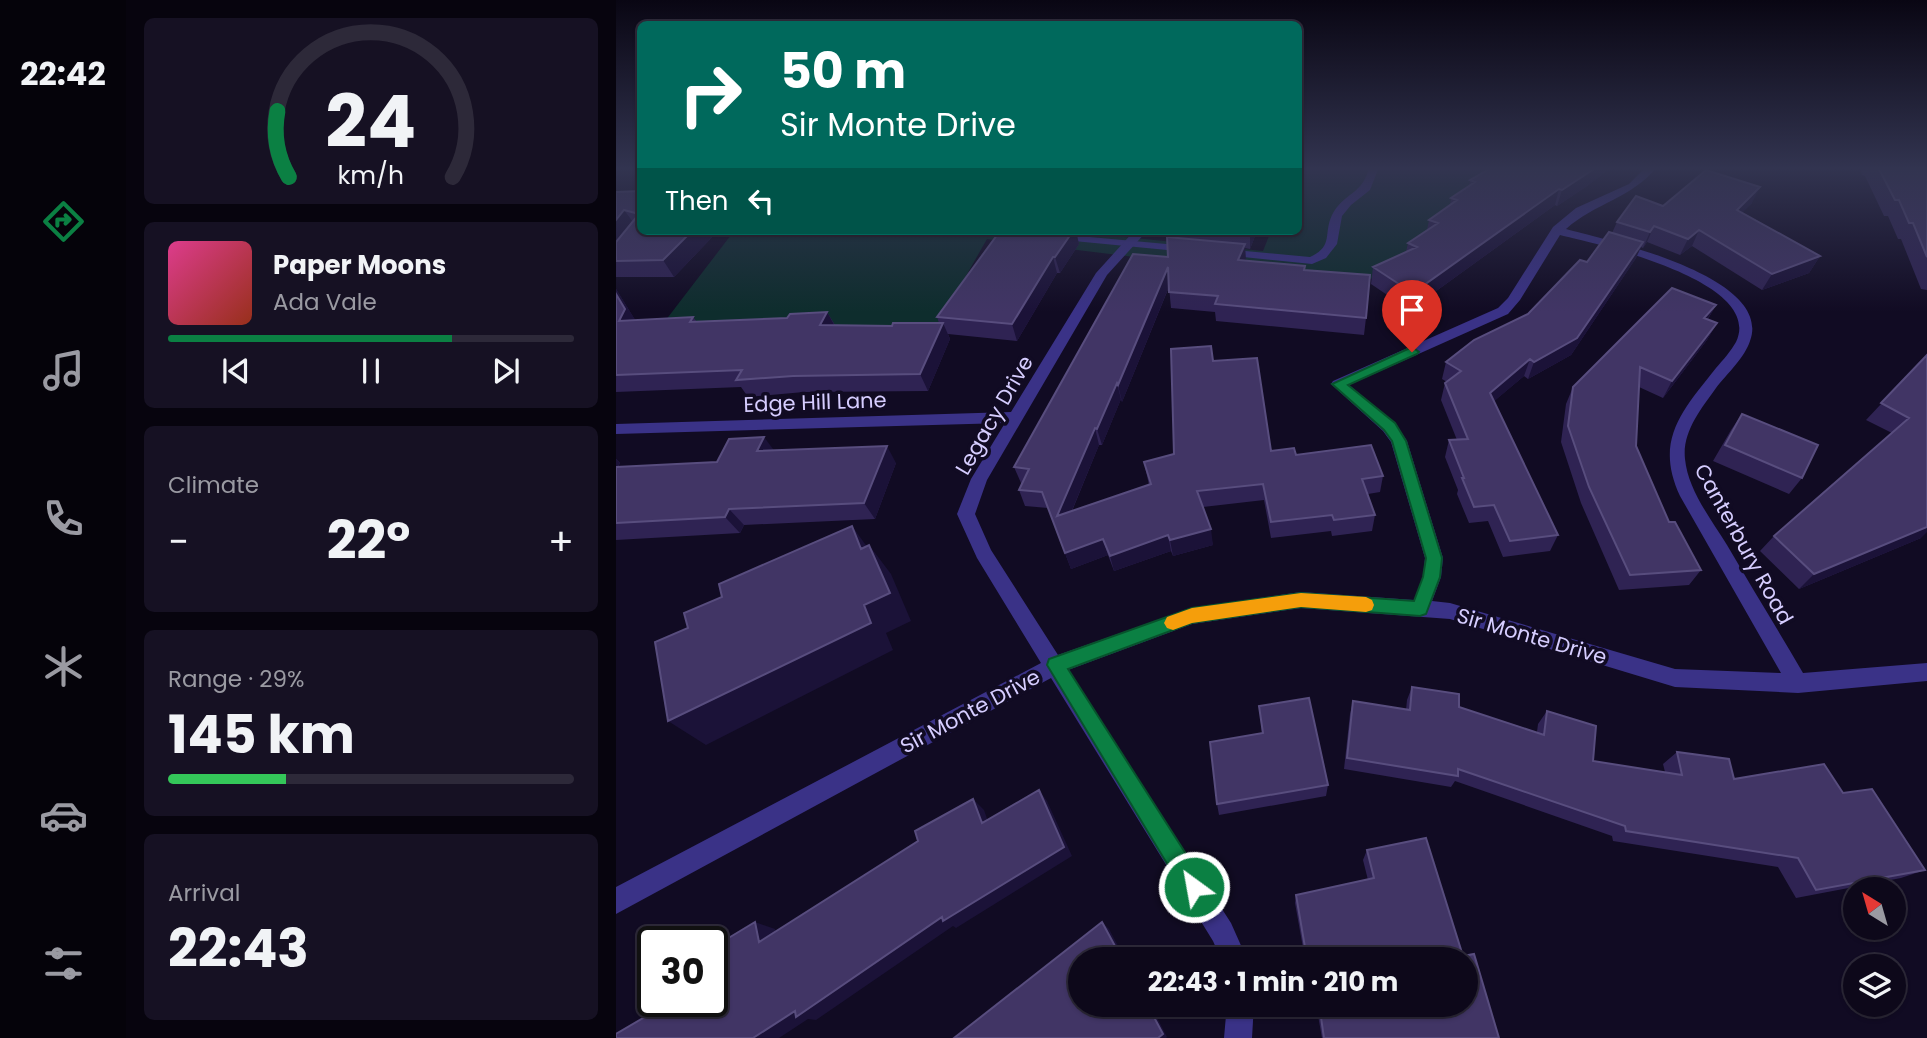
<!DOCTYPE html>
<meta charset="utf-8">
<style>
:root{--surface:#0d081a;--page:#161123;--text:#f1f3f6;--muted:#9a9aa2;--line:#2d2939;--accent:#0b8043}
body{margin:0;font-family:Poppins,sans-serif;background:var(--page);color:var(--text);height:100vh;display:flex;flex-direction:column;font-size:26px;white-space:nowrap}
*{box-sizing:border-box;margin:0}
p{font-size:23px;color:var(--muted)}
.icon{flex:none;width:38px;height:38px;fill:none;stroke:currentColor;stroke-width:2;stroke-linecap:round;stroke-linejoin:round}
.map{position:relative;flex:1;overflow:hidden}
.details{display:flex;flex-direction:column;gap:18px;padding:18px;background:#07040e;width:490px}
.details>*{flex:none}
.hud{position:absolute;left:21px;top:21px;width:665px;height:214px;border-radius:10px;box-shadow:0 2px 5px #0004,0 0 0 2px var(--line);background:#00695c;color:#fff;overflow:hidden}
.needle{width:46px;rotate:323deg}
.buttons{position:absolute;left:1227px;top:877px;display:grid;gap:14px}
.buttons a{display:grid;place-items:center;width:63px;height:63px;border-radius:50%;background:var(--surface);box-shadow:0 2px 5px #0004,0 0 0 2px var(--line);font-size:35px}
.speed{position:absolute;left:21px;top:926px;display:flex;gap:14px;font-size:35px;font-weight:700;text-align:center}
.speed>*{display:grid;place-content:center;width:91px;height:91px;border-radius:50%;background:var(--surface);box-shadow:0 2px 5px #0004,0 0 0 2px var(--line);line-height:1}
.speed .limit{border:4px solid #111;border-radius:10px;background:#fff;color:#111}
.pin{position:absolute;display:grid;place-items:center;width:60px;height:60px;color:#fff;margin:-72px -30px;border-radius:50% 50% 50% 0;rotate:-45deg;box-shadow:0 0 7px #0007}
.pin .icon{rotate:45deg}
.me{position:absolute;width:77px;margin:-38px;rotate:328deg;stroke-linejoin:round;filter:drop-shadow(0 0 5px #0008)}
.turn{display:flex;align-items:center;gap:24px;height:147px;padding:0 28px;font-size:32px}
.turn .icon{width:91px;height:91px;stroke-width:2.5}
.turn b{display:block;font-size:49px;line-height:60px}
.then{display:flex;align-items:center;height:66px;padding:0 28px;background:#0003;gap:14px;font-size:26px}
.big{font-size:52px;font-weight:700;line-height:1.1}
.details .card{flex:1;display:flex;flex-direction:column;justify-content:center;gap:10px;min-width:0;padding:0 24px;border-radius:10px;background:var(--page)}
.details .dial{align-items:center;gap:0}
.dial svg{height:182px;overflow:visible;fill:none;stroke:var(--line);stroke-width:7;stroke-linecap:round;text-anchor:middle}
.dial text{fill:var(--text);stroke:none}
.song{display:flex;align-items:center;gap:21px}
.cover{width:84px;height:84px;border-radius:10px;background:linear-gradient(135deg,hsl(330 70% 55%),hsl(10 70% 35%))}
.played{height:7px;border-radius:4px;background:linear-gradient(90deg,var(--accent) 70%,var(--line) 70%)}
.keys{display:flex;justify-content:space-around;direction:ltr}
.heat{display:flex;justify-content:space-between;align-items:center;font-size:38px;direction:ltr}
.charge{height:10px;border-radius:5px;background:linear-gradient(90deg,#34c759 29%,var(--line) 0)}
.trip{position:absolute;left:452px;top:947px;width:410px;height:70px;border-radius:35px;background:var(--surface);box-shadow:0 2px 5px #0004,0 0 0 2px var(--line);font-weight:700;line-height:70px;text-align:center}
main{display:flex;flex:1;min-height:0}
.dock{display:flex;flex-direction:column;width:126px;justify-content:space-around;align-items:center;background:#05030a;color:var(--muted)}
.dock .icon{width:49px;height:49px}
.dock .on{color:var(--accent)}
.dock b{font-size:32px;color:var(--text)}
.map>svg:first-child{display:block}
</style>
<main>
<nav class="dock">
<b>22:42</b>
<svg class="icon on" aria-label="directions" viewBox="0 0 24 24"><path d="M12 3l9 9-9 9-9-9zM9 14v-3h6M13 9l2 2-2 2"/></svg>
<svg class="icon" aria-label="music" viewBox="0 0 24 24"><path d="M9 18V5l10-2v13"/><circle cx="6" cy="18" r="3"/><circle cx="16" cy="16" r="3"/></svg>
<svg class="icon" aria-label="phone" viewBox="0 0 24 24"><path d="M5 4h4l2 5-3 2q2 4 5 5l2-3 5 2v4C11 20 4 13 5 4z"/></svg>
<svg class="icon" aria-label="climate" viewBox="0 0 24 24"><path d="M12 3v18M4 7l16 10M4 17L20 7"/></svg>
<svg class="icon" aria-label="car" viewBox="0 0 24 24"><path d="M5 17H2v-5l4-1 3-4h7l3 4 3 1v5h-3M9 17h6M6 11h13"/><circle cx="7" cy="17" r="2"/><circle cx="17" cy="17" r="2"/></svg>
<svg class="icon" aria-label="filters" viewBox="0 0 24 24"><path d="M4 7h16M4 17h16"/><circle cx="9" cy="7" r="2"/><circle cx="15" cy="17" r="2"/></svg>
</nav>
<section class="details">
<div class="card dial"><svg viewBox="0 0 100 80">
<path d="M14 69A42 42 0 1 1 86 69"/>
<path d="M14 69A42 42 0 0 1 9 40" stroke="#0b8043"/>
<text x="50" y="56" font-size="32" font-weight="700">24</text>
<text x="50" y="72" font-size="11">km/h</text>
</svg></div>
<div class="card">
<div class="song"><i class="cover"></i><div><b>Paper Moons</b><p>Ada Vale</p></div></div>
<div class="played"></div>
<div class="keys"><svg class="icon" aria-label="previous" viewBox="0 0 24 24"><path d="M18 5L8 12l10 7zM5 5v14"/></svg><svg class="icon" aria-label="pause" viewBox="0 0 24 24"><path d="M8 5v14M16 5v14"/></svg><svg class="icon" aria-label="next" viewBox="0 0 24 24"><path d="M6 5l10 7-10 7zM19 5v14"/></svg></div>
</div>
<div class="card"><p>Climate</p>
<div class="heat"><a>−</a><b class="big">22°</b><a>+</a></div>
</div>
<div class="card"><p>Range · 29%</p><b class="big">145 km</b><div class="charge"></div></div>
<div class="card"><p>Arrival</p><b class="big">22:43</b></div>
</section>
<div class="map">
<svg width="1311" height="1038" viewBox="0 0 1311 1038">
<rect width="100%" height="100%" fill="#110b23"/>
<path fill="#0e2d2d" d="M683,167h228l-120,99 -51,18 -369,-45 -50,88 -278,2 75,-98h331l198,20 8,-20h27z"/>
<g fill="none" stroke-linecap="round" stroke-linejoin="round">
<path fill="#3a3287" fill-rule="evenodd" d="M753,167h10l-9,23 -19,15 -9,11 -5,28 -11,14 -14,6 -88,-9 -6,-3 6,-3 86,8c24,-11 13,-23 22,-42 11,-22 32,-21 37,-48z
M441,234l131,12 5,3 -5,3 -135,-13v-4z"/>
<path fill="#3a3287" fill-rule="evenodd" d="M1030,167h11c-25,31 -62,36 -91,62 40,11 208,47 184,112 -5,16 -23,33 -34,47 -15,21 -34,44 -31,71 3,31 26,60 42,86 25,43 51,85 76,128l124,-10v18l-129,12 -123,-6 -225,-68 -149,-11 -109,16 -124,46 163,253 16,36h-26l-8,-18 -162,-263 -435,236v-27l425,-224 -64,-105 -20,-44 14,-35 34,-56 -389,11v-10l395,-12 85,-139 38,-42h13l-40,44 -120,205 -12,34 16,36 67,105 134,-47 109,-16 113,8 9,-23 2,-19 -34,-116 -8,-11 -52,-47 2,-3 165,-73 10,-10 45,-71 23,-19 53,-24zM944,235c37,9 205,46 176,107 -5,9 -13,18 -20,26 -34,43 -62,72 -36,128l101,177 -106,-4 -225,-66 -18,-2 9,-24 2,-19 -36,-117 -12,-18 -46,-38 159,-71 12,-14z
M611,1004h27l-2,34h-28z"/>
</g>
<path fill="#2f2353" d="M877,167h119l-25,19 -30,20 -2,-1 -134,97 -16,5 -34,-23 2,-17 33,-15 2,-9 19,-13 2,-10 21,-15 1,-7 18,-11 1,-7z
M1243,167h68v123l-6,-1 -20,-50h-3l-10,-23h-4l-19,-40 -3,-1z
M0,192l102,39 -44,46h-58z
M1136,203l-10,9 78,44 -11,17 -47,17 -70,-44 -12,9 -33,-13 -4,6 -2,-1 -5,11 -65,97 -43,24 -4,-3 -30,25 64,134 -8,16 -47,6 -15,-36 -19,2 -12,-29 1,-4 -13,-33 4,-17h8l-16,-40 4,-17 2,-1 -5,-3 4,-17 82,-48 59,-52 25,-29 5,-11 46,-16z
M384,231h88l-2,2h-10l3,11 -19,29h-3l-40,68 -69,-7 2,5 -22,52 -124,1 -56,5 -7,-10 -125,5v-103l19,31 58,-3 4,5 90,-4 40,-6 8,13 57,1 47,-3 -2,-6z
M556,231h85l-7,18 -5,-1v13l60,5v4l61,48 -2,17 -148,-14 -1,-9 -44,-4 -2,-21 -47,115 -1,-3 -19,46h-3l-27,66 77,-26 -5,-23 30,-8 39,-93 58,90 25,4 87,21 -3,16 -12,2 7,21 -3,16 -40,5 -1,-5 -60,7 -7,-38 -61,7 10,38 -40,11 -2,-5 -57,20 -6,-16 -37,14 -23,-61 -23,-2 -6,-16 3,-7h-1l-7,-16 154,-210 4,-20z
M1100,305l-8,14 9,4 -10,17 -44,58 -24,-11 -3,59 33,76 32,48 -12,15 -70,5 -38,-87 -20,-61 5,-38 7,-17z
M1311,355l-6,183 -122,51 -39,-38 14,-15 118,-103 -26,-13z
M1126,414l60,64 -13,16 -76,-33 18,-31z
M158,450l122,13 -21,56 -131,6 -4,8 -124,7v-81l4,4 -2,4 99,-5z
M796,687l47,20 78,25 1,-8 9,-13 46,50 72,11 -2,-8 14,-12 57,27 109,14 82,77 -24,8 -105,20 -18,-31 -165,-26 -1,-5 -157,-55 -4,6 -107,-18 6,-55 3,-13 53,9 1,-10z
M643,706l69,79 -2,11 -107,19 -2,-11 45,-71z
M810,838l37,118 11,-2 25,84h-177l-6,-34h149v-45h-160l-10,-56 1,-8 72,-15 -5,-20 4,-10z"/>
<path fill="#1b1238" d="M981,167h15l-25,19 -30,20 5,-16z
M1144,187l-8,16 -23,23 8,-16z
M943,189l-4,16 -134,97 -16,5 3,-17z
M8,210l12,16 -20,24v-30z
M1038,226l-7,16 -4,6 7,-16z
M1083,230l-7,16 -12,9 8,-16z
M76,231h26l-44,46 -11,-17z
M457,231h3l3,13 -19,29 -5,-16z
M635,231h6l-7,18v-16z
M1027,242l-7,16 -65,97 -43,24 6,-17z
M629,244l1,16 -7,17 -1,-17z
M1204,256l-11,17 -47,17 10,-16z
M437,257l4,16 -40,68 -5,-17z
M552,267l2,17 -48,118 -4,-17z
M0,289l23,37 -20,-5z
M1100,305l-10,17 -2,-4z
M211,312l9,16 -16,-3z
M327,323l7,16 -22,52 -8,-17z
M1101,323l-10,17 -44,58 9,-17z
M914,359l-6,17 -39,33 5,-16z
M501,383l4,16 -19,46 -5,-16z
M479,428l4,17 -36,87 -6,-16z
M148,437l12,16 -19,-2z
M271,446l9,17 -21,56 -11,-16z
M0,459l4,4 -4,7z
M113,509l15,16 -4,8 -15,-16z
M236,526l21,29 -12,-6z
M1311,527v5l-6,6 -122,51 15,-15z
M595,529l2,16 -40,11 -3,-16z
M552,535l3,16 -57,20 -4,-15z
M487,539l5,16 -37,14 -6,-16z
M253,545l22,29 20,47 -25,12 7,17 -187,95 -38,-24 196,-116z
M423,790l8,11 25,55 -116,72 -3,-2 -137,94 -8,-1 -29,19h-26z
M357,799l11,11 8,23 -10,-10z
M139,922l20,7 4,19 -20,-6z
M486,922l7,7 16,30h-3z
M531,1004h3l17,33 -1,1h-8z"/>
<path fill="#413565" stroke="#584d7e" stroke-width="2" d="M877,167h104l-35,23 -3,-1 -135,96 -16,5 -35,-23 44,-20 -9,-4 30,-20 -9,-3 28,-20 -6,-2 24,-16 -5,-2z
M1262,167h49v90l-14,-34h-4l-10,-23h-4z
M1090,170l54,17 -23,23 83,46 -48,18 -73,-44 -11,9 -34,-13 -4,6 -33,-10 19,-26 27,10z
M24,191v40h52l-29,29 -47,1v-19l23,-28 -15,-4 -8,10v-28z
M384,231h73l-18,26h-2l-41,67 -75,-7z
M615,231h20l-1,2z
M993,232l34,10 -66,96 -43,24 -4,-3 -40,34 68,142 -48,6 -16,-36 -20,2 -12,-29h2l-15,-38 19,-1 -23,-56 16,-12 -15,-9 28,-22 54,-26 52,-54 7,2z
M551,237l78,7 -7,16 67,6 -1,4 66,5 -4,43 -151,-14 3,-8 -49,-4 -1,-25 -50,118 -1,-2 -20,46 -2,-1 -38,88 94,-32 -7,-22 30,-8 -3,-105 40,-3 2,15 44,-3 14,93 23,-3 2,7 75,-10 12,31 -21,3 13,36 -41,5 -2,-5 -61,7 -8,-38 -66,7 14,38 -41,11 -2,-5 -58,21 -7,-17 -38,14 -23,-61 -23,-2 10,-21 -15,-2 119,-213 35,3z
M1056,288l44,17 -12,13 13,5 -45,58 -32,-14 -4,79 33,76h6l26,48 -71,5 -41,-88 -21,-61 5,-39z
M0,294l9,15 -6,12 74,-4 -3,5 97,-4 3,-4 37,-2 -7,13 72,1 1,-3h50l-23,51 -127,2 -57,4 6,-10 -126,5z
M1311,355v172l-113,47 -40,-38 135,-118 -28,-15z
M1126,414l76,31 -16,33 -77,-33z
M148,437l-7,14 130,-5 -23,57 -135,6 -4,8 -109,6v-56l101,-5 12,-23z
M236,526l9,23 8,-4 21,48 -26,12 7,18 -203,98 -13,-79 33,-14 -4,-15 38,-16 -3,-13z
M796,687l47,7v13l85,28 3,-24 49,15 -3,35 89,14 -5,-23 52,7 5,20 90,-15 19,29 29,-4 53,81 -109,20 -18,-32 -172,-27 -1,-5 -167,-57v7l-111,-18 6,-57 57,9z
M693,698l19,87 -111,19 -7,-62 53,-9 -4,-27z
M423,790l25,57 -121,74 -1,-4 -146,100 -1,-6 -42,27h-137v-4l56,-33h40v-53l43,-26 4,20 159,-101 -3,-10 58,-32 9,24z
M810,838l37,118 11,-2 25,84h-175l-5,-34h146v-45h-158l-11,-64 78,-17 -7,-28z
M486,922l20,37h-42v45h67l16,30 -5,4h-204z"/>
<linearGradient id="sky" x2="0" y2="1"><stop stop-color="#090613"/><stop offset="0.54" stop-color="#323450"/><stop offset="1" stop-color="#323450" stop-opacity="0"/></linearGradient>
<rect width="1311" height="312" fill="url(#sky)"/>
<path fill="#0b8043" stroke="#07532c" stroke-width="2" d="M796,347l7,5 -2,2 -69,31 47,38 11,18 36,117 -2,19 -14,37 -6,2 -119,-9 -109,16 -124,46 134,210 3,8 -3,8 -8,4 -8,-4 -139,-230 2,-6 143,-51 109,-15 113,8 9,-24 3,-19 -34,-117 -8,-11 -52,-46z"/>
<path fill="#f59e0b" d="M685,593l65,4 6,3 2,5 -2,5 -6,2 -65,-5 -109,16 -19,7 -6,-2 -3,-5 3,-6 25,-9z"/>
<g text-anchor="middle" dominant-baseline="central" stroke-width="7" stroke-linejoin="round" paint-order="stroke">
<g font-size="21" fill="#d6cdff" stroke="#110b23">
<text transform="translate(199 402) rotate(-2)">Edge Hill Lane</text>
<text transform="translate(378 415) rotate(-60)">Legacy Drive</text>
<text transform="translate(1128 544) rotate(61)">Canterbury Road</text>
<text transform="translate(916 636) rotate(16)">Sir Monte Drive</text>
<text transform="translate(354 711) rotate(-28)">Sir Monte Drive</text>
</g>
</g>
</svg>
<div class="buttons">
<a><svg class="needle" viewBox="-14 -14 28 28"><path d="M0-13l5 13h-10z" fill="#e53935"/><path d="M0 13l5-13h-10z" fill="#9a9aa2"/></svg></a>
<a><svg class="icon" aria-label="layers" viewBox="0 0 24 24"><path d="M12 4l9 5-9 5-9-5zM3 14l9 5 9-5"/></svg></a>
</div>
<div class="speed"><div class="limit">30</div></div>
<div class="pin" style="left:796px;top:352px;background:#d93025"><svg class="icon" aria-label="arrive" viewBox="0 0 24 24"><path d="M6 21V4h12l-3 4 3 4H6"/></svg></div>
<svg class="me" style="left:578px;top:887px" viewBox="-20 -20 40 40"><circle r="17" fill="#0b8043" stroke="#fff" stroke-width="3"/><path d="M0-11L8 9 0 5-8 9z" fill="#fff"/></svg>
<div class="trip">22:43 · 1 min · 210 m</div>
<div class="hud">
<div class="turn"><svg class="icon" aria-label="right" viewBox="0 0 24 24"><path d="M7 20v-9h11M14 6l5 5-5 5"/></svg><div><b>50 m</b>Sir Monte Drive</div></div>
<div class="then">Then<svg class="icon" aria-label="left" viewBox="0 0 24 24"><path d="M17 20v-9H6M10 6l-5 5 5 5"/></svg></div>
</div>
</div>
</main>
